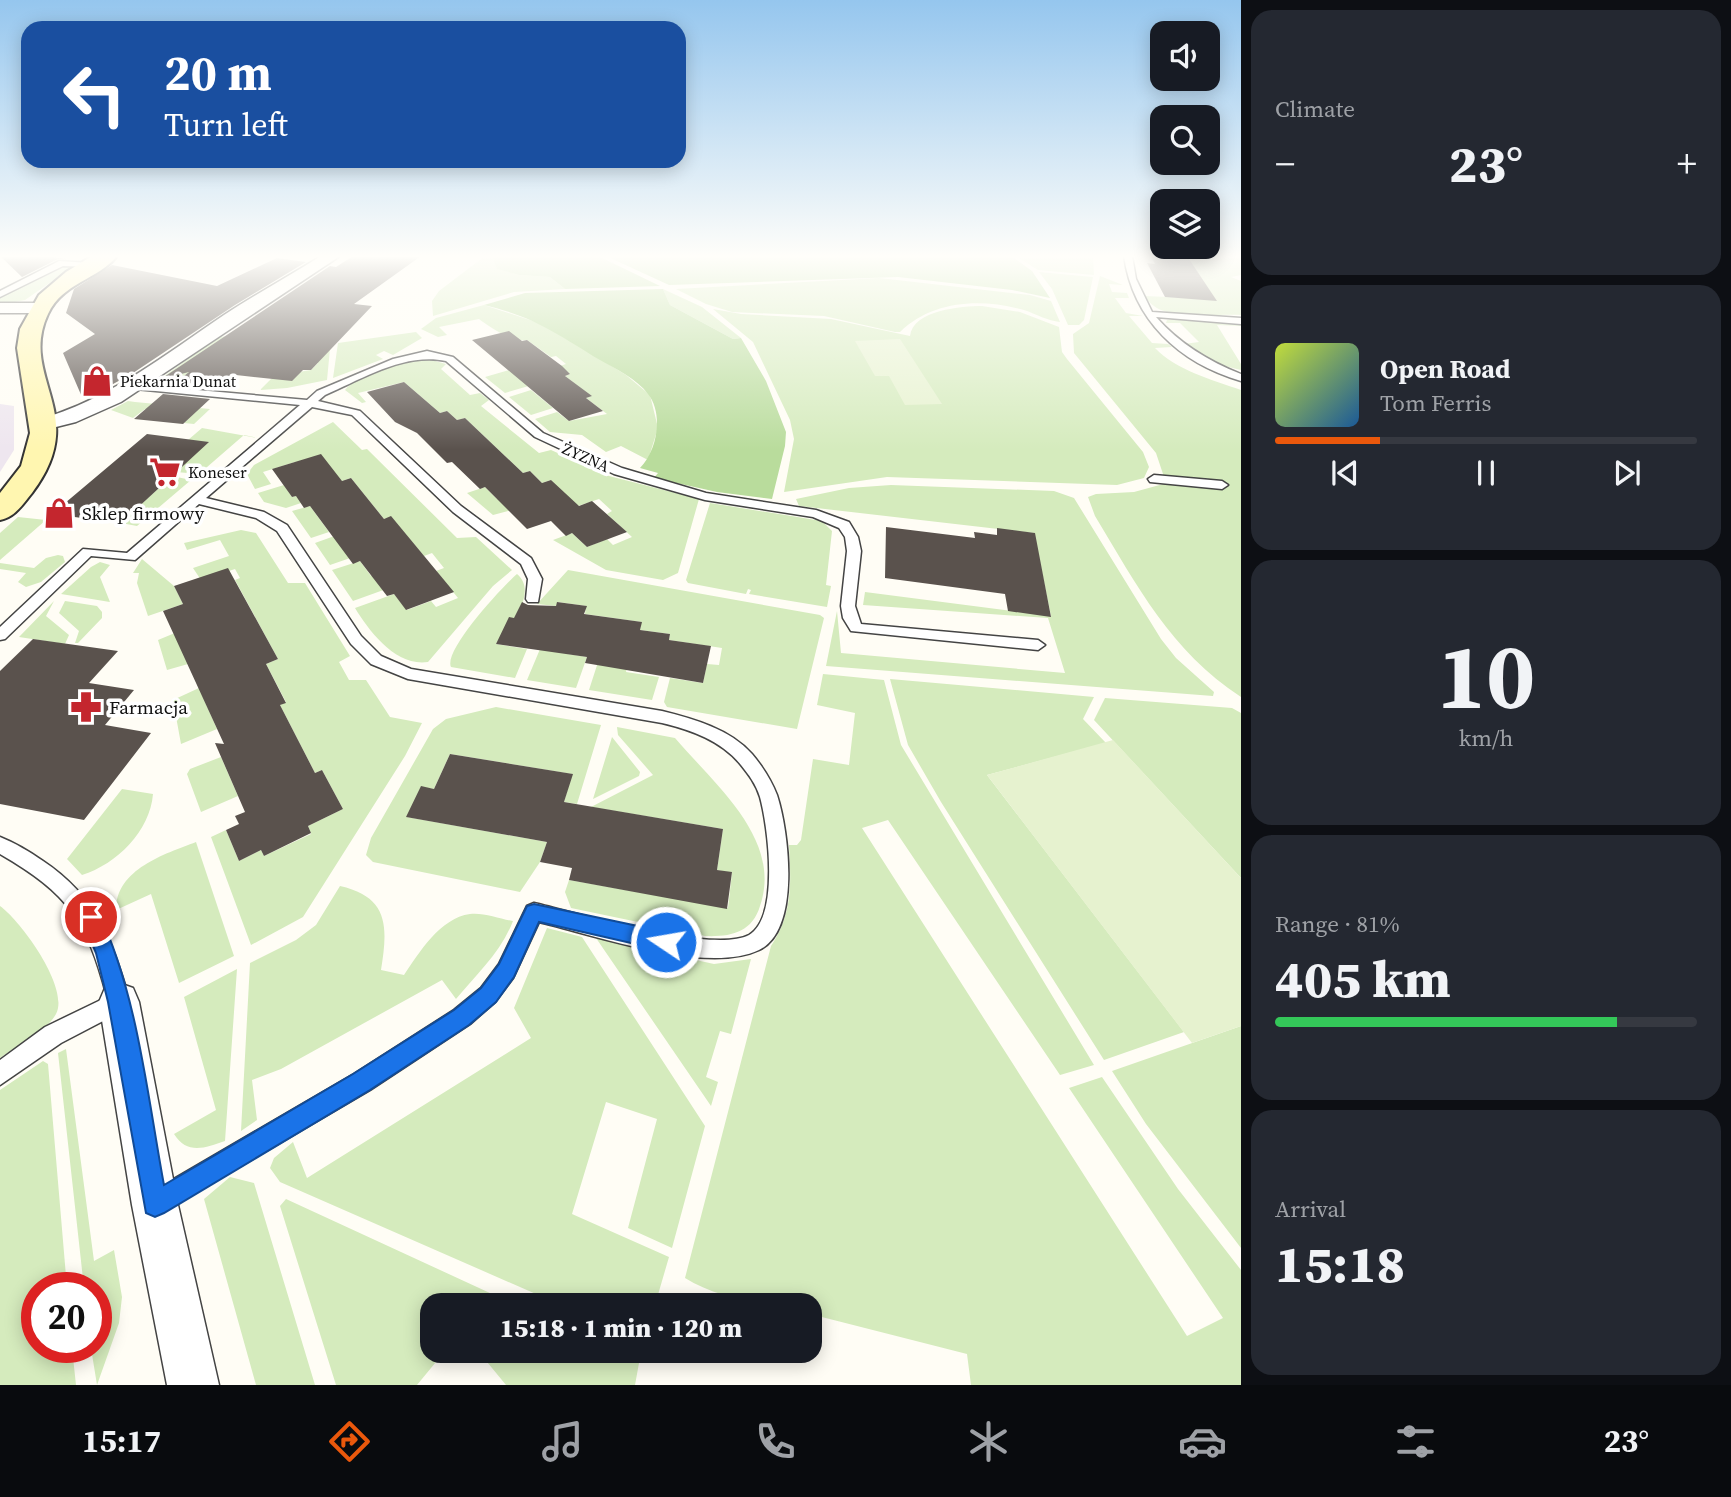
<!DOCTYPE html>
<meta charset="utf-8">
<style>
:root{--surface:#171b24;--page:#242831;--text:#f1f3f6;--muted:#9ea1a6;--line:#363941;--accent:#ea580c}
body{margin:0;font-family:"Source Serif 4",serif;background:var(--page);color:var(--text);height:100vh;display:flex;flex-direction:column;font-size:26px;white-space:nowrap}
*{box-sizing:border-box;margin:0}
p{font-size:23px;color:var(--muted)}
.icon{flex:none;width:38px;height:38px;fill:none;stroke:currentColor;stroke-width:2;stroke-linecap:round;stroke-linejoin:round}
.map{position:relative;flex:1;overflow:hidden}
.side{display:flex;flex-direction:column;gap:10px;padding:10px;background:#0d0f14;width:490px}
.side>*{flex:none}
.top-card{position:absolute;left:21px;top:21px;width:665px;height:147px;border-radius:21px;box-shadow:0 4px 18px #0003;background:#1a4fa0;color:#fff;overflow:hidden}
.fabs{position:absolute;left:1150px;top:21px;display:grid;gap:14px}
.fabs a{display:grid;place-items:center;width:70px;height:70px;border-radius:14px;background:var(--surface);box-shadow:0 4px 18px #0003;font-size:35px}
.speed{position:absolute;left:21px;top:1272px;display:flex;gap:14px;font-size:35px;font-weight:700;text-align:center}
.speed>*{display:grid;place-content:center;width:91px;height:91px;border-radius:50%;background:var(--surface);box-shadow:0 4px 18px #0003;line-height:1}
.speed .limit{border:10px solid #d22;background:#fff;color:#111}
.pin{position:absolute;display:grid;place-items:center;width:60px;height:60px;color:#fff;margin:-30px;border:4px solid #fff;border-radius:50%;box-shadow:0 2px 7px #0007}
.me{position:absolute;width:77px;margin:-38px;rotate:282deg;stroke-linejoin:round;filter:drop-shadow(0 0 5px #0008)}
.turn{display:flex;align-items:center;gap:24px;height:147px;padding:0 28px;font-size:32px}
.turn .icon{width:91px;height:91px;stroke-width:2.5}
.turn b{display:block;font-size:49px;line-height:60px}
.big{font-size:52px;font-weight:800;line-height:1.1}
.side .tile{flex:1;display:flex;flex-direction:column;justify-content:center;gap:10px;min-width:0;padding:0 24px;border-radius:21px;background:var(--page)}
.side .dial{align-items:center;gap:0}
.dial b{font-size:91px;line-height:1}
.song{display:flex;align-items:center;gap:21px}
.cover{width:84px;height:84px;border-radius:10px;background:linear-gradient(135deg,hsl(70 70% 55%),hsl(210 70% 35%))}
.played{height:7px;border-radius:4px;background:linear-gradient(90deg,var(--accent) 25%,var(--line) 25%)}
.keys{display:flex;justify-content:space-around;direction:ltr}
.heat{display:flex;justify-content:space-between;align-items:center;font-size:38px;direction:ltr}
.charge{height:10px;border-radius:5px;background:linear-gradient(90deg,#34c759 81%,var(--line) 0)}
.trip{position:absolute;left:420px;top:1293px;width:402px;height:70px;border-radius:21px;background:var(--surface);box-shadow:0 4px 18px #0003;font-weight:800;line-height:70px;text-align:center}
.dock{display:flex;height:112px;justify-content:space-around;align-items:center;background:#090b0e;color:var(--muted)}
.dock .icon{width:49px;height:49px}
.dock .selected{color:var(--accent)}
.dock b{font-size:32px;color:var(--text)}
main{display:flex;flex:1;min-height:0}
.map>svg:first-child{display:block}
</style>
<main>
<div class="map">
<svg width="1241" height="1385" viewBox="0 0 1241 1385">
<rect width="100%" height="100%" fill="#fffdf5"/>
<path fill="#eee6ef" d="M0,404l14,2v44l-14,22z"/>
<path fill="#d5ebbd" d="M485,256h7l6,13 21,6 31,2 15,12 -51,3 -81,24 -1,-15 7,-10z
M1016,256h77l1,19 -56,-5z
M1189,256h52v19l-10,2 10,4v34c-29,-2 -81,9 -96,-19l70,3 -7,-11 -7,-1 -14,-27h5z
M74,266l-49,34 -25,5v-7l64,-31z
M1039,272l54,5 -9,43 -5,5h-11l-16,-36z
M1100,276l23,9 -14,-1 3,8 15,1 2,5h-14l11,15 17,3h-14l23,27 16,1 4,3 -17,1c21,22 57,32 86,42v307c-71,-47 -103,-110 -146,-181l-7,-19 8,-3 38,-2 33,-9 18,-1 -2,-5h-19l-8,-24 -82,-100 -1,-19 16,-11z
M879,278l151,17 21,6 9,21c-12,-1 -24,-8 -36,-12 -43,-12 -91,-10 -124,22h-5l-71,-16 -92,-4 -26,-8 -30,-15z
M663,289l39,18 39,31 -8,1 -63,-34z
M484,305l61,20 81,50 24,20 8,33 -10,32 -27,-14 -15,6 -24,-17 -32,-3 -15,-13 22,-7 12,9 38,-7 -21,-16 5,-2 -26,-20 5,-2 -10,-8 6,-2 -10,-8 -5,1 -24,-17c-15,3 -37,-13 -48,-21l-40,8 8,8 -9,2 -17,-8 15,-11z
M982,306l38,6 39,15 3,25 5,7 76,93 6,15 -5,11 -27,7 -230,-8 -103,15 10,-53 -4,-19 -37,-78 -40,-33 28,5 90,5 79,17c3,-26 52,-30 72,-30z
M1173,319l68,5v2l-24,-1 24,39v6l-29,-7 -28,-19 15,-2 -19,-19h-14l1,-3z
M416,332l6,6 -29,17 -9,-4 -8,4 7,4 -50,19 5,-35z
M235,334l95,15 -3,31 -40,8 -27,2 14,-14 37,-6 7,-7 -34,-4 -78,25 -43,-7 54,-39z
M424,358l22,6 -5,5 29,26 10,-2 9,7 -8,6 58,47 12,-3 58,26 90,23 -21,74 -15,7 -57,-10 -53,-30 19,-7 15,14 20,-8 6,6 19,-8 -25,-23 5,-3 -13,-12 -24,8 -24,-27 -9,3 -12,-12 -7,2 -58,-55 -8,2 -10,-9 -7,2 -36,-31 -46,11 8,9 -4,1 -17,-13c12,-16 59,-28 79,-32z
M519,367l13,18 -27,8 -20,-16z
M531,390l22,18 -22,7 -22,-18z
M128,401l7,1 75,7 -16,15 -10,-1 9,-9 -48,-5 -12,9 -22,-8z
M333,422l29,28 5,-1 90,89 19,-1 36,33 -19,16 -65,76c-32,5 -59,-31 -73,-54l39,-14 13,16 24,-9 5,6 22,-9 -22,-27 8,-3 -12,-15 -8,3 -33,-39 -7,2 -33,-41 -9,3 -47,-19 -32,10 8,12 -16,5 -8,-15 7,-9z
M202,428l56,10 -14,-3 -45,39 -23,-2 12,-32z
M172,476l19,4 -54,46 -16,-3z
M284,485l8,12 10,-3 5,7 -21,7 -22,-6 -6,-9z
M891,485l163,6 20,7 87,141 15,19 38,34 -1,4 -387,-30 11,-55 4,42 224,20 -17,-55 -185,-13 2,-13 186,24 -17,-83 -235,-27 -3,-7 53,-11z
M485,487l12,12 9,-3 6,14 -19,5 -26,-22z
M710,503l112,18 10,10 -6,54 5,1 -4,21 -78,-13 2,-4 -3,-1 -2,5 -58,-11 -2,-3z
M310,506l19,26 -18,6 -19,-27z
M18,517l28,3 -46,40v-27z
M241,530l15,3 32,50h17l45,73 -11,6 10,18h17l24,37 32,6 -17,33 -102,161 -52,28 -40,-108 15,-7 13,31 22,-11 3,6 47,-22 -3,-8 35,-17 -21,-39 -7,3 -35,-68 6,-3 -20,-38 12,-5 -43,-79 5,-2 -5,-9 -34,11 -8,-12 36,-12 -9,-16 -33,10 -3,-7z
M340,534l16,22 -26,9 -15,-22z
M58,555l5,1 2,6 -24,20 -15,5 -8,-5 8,-9 -26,-4v-6l34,5 12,-10z
M142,559l32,27 9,18 -35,12 -11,-33 2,-10h-6z
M360,561l11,15 8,-3 10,15 -36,13 -21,-31z
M100,562l10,3 -10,12 10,25 -49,-8 30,-27z
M568,570l252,45 4,3 -27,111 -130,-22 -3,-5 6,-24 33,5 4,-19 12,1 3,-17 -53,-8 1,-6 -30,-4 1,-8 -56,-8 1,-8 -28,-4 -2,4 -19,-2z
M517,574c22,19 -8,52 -21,70l31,5 -12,29 -64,-11c-8,-16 51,-80 66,-93z
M54,601l-8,15 23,19 -4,9 -46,-7z
M65,601l32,5 5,6v6l-24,25h-3l4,-12 -20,-18z
M187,628l15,32 -35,10 -9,-30z
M543,642l25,12 19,3 -11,31 -49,-8z
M599,659l29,5 -2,8 33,5 -7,23 -63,-10z
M823,674l61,6 17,65 193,320 -34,10 -172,-255 -26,8 325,508 36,-18 -154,-230 33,-11 76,112 63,81v115h-270l-4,-31 -157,-40v-8c-40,0 -90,-6 -125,-28l86,-332c22,-33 20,-63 18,-101h8l4,-5 12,-81 36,6 6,-52 -38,-8z
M890,679l204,18 -11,22 23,24 -119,32 197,257 -80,28 -163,-258 -33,-57z
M199,688l18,41 -36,15 -8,-44z
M1105,698l127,10 9,5v165l-147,-158z
M496,707l105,18 -24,79 -13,-2 8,-28 -122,-20 -16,35 -13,-2 -14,30 140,25 -7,20 -20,30 -147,-30 -7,-7 5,-17 62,-109 13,-10z
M617,727l58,11c39,46 108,101 85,168 -8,27 -30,31 -55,30l-134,-28 -6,-16 4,-12 159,28 4,-35 -15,-3 6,-41 -132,-22 62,-32 -35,-40z
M612,737l28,35 -1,4 -46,23z
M221,757l17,39 -37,16 -14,-38 3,-5z
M122,789l31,5c-3,37 -36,70 -71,81l-15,-16z
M196,842l38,114 -55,27 -28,-89 -35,16c0,-41 49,-56 80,-68z
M340,886c49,11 48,41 41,84l23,5c15,-22 36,-57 66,-61 12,-2 31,5 43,7 -12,31 -36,53 -57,78l-14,-19 -161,89 -29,11 5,40 -16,11 9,-168 46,-23 20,-15z
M0,906c21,15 70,82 56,108 -10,18 -39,32 -56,44z
M547,928l35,9 123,189 -33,122 -44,-20 29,-109 -51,-17 -34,112 97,43 -14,48h-94l-281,-123 -10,-14 4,-10 19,-16 14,36 224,-140 -17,-30z
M596,938l118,26 37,-5 -20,75 -11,-3 -14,46 12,5 -7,24z
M237,969l-12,172c-20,7 -38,14 -51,-7l42,-24 -32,-113z
M1241,1026v222l-95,-124 -34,-53z
M66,1049l28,212 20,-11 8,47 -3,26 -22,62 -6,-37h5v-60h-12l-26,-235z
M43,1061l5,3 19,224h-30v60h35l4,37h-76v-295z
M230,1177l24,6 61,202h-59l-52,-186z
M286,1199l230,106 -84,1v45h13l-28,34h-81l-56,-179z
M478,1351h136l25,12 -4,22h-129z"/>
<path fill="#b9dc9c" d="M492,256h106l62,30 -95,3 -15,-12 -31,-2 -22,-6z
M606,256h405l21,15 18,27 -38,-8 -114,-13 -229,8z
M663,289l7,16 63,34 8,-1 25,43 20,51 -1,14 -13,53 -55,-7 -63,-14 4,-5 -18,-5c17,-17 24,-54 8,-74 -11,-15 -32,-25 -48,-34 -43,-26 -65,-43 -116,-55l41,-12z"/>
<path fill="#e6f2cf" d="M900,339l42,65 -37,1 -16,-29h-14l-20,-35z
M1113,740l128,138v148l-49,17 -205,-268z"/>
<path fill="#5a524d" d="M0,256h46l19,3h-7l-36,18z
M353,256h68l-67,48 18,2 -61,64h-8l-11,11 -56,-6 -15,15 -48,-5 16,-13 -28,7 169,-113 6,1z
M1151,256h36l30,45 -52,-4 -18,-34 8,1z
M277,258l29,4 -71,43 -102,68 -38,21 -13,3 -19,-44 32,-19 -29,-21 8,-24 38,-24 105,21z
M509,331l13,10 5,-1 35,26 8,8 -5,2 27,20 -6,2 17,13 -34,10 -97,-81z
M404,382l36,31 7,-2 10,9 8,-2 58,55 7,-2 12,12 9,-3 28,26 13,-5 35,31 -40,15 -15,-14 -6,3 -15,-15 -24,8 -42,-42 -5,2 -28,-27 -5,1 -30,-30 -22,-11 -28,-30z
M163,394l47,5 -27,25 -49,-5z
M147,434l62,8 -76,70 -24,-3 -12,11 -45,-6z
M321,454l21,27 9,-3 33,41 7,-3 63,76 -48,18 -12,-16 -7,2 -27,-35 -7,3 -43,-58 -6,2 -8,-12 -4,1 -20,-28z
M886,527l89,11 -1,-6 23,3v-7l38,5 16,84 -43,-6 -3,-17 -120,-16z
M228,568l50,91 -12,5 20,39 -6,2 35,68 7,-3 21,39 -35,17 3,7 -47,23 -3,-6 -22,11 -13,-31 13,-6 -4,-8 10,-4 -30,-69 9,1 -61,-133 20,-7 -9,-18z
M522,602l6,3 28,1 1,-4 30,4 -3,8 58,8 -2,8 30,4 -1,6 42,6 -8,37 -118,-20 2,-6 -91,-13 13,-27 5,1z
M33,639l85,12 -29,32 45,7 -29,35 46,8 -67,87 -84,-16v-133z
M450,754l123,20 -9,28 159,27 -6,41 15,2 -5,37 -158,-29 3,-12 -32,-6 7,-20 -141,-25 15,-31 13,3z"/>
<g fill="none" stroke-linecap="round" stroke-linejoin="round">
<defs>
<path id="lane" d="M1124,256h8l4,23 16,33 89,6v6l-85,-7c24,27 52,44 85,57v7c-62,-18 -108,-61 -117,-125z
M59,261l32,2 4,2 -4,2 -28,-1 -63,31v-6z
M427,351l26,6 90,76 79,35 84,25 110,17 33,12 9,15 3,14 -6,55 6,18 177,16 7,5 -7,5 -187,-19 -8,-13 -2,-12 6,-55 -2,-14 -6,-9 -26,-11 -108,-17 -91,-26 -79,-37 -89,-76c-41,-9 -84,18 -121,34l-7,6 42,10 101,95 70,52 11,21 -4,23h-10l-2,-3 2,-20 -7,-15 -68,-52 -101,-97 -40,-8 -106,91 58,14 23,13 74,111 20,20 30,13 251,42c32,8 68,18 90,43 11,13 19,26 25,41 12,37 24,135 -18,155 -52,25 -165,-15 -220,-28l-26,56 -18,24 -25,22 -100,66 -213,125 -9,-3 -3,-9 3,-9 206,-120 100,-64 27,-22 18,-24 28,-58 7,-3c43,10 179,51 215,32 31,-18 19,-109 11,-138 -4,-13 -11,-22 -19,-32 -19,-24 -50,-35 -79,-42l-254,-44 -37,-15 -20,-20 -74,-113 -21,-13 -57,-14 -64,56 -44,-4 -86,83 -5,1v-13l83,-78 44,4 173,-148 -165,-16 -4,-1v-4l176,16 10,-9 76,-32z
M1154,475l68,6 6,4 -6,4 -72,-7 -2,-3z
M0,837c15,6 30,15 43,24 54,36 70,81 87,141l-4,7 -65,34 -61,42v-25l45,-33 62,-30c-20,-76 -38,-103 -107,-143z"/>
<path id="street" d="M321,256h19l-219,146 -45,20 -32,8 -7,-2 -3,-4 3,-4c72,-20 126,-64 187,-105 32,-21 65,-39 97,-59z
M0,303h39l9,5 -9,5h-39z
M119,983l14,5 6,14 39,203 41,180h-52l-35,-180 -33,-203 6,-14z"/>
<path id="secondary" d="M92,256h25c-18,23 -55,27 -69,58 -30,64 44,100 -16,179 -10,12 -17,24 -32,27v-27l21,-27 9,-33 -13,-85 3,-19 19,-34 27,-23z"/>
</defs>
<use href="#lane" stroke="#444" stroke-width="3"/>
<use href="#street" stroke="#444" stroke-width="3"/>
<use href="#secondary" stroke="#333" stroke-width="4"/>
<use href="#lane" fill="#fff" fill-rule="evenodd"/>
<use href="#street" fill="#fff" fill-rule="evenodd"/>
<use href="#secondary" fill="#fff6b0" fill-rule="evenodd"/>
</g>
<linearGradient id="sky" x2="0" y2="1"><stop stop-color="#95c6ee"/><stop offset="0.57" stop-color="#fffefa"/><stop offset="1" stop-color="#fffefa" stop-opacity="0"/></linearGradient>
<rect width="1241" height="450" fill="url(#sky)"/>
<path fill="#1a73e8" stroke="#114b97" stroke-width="2" d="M534,904l132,28 7,3 3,7 -3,6 -7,3 -127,-29 -25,55 -18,25 -27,23 -99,65 -206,123 -9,4 -9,-4 -38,-211 -12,-49 -15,-36 3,-6 7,-3 7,3c40,85 49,183 66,274l189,-111 101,-64 27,-22 18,-24 28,-58z"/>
<defs>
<symbol id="shop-bare" viewBox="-9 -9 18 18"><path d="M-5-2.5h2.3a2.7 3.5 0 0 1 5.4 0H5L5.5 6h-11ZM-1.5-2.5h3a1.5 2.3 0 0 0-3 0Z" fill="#c4262e" stroke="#fff" stroke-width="2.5" paint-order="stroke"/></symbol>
<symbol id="supermarket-bare" viewBox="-9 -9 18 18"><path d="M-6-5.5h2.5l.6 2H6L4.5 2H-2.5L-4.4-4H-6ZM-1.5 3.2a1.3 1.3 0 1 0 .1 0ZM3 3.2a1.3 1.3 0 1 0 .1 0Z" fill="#c4262e" stroke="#fff" stroke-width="2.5" paint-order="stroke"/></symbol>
<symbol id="pharmacy-bare" viewBox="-9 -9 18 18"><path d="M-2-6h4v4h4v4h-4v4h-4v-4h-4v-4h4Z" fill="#c4262e" stroke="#fff" stroke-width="2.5" paint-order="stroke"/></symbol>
</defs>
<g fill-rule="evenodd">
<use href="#shop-bare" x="75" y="359" width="44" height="44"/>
<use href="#supermarket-bare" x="143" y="450" width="44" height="44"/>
<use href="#shop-bare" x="37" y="491" width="44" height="44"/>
<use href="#pharmacy-bare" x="64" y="685" width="44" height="44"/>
</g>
<g text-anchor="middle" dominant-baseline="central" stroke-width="7" stroke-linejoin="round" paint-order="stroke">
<g font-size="16" fill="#111" stroke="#fff" text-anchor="start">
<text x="120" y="381">Piekarnia Dunat</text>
<text x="188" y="472">Koneser</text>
</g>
<g font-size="16" fill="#111" stroke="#fff">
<text transform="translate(586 457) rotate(24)">ŻYZNA</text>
</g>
<g font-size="19" fill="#111" stroke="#fff" text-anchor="start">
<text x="82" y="513">Sklep firmowy</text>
<text x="109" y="707">Farmacja</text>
</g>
</g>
</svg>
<div class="fabs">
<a><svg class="icon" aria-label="sound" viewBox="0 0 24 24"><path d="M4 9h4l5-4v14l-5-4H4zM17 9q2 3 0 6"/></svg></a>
<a><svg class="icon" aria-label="search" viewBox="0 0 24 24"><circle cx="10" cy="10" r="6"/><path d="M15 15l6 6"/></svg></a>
<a><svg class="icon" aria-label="layers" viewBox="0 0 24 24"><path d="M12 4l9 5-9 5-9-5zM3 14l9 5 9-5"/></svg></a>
</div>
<div class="speed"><div class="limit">20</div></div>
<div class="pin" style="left:91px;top:917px;background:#d93025"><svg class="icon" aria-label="arrive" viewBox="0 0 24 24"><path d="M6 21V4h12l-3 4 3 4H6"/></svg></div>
<svg class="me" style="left:666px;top:942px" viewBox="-20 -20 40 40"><circle r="17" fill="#1a73e8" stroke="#fff" stroke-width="3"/><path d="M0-11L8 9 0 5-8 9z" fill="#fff"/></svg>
<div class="trip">15:18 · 1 min · 120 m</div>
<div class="top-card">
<div class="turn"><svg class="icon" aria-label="left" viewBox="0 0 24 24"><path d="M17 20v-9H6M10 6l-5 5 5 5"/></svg><div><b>20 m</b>Turn left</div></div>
</div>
</div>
<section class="side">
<div class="tile"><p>Climate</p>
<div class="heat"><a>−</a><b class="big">23°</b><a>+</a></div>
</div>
<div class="tile">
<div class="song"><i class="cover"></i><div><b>Open Road</b><p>Tom Ferris</p></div></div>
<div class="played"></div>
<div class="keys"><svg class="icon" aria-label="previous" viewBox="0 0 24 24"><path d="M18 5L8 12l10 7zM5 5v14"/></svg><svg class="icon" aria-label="pause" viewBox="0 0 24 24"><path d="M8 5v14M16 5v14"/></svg><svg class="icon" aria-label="next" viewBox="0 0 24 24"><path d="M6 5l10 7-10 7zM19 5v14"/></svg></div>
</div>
<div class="tile dial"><b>10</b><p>km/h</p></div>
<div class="tile"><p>Range · 81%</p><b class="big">405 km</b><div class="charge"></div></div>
<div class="tile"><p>Arrival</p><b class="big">15:18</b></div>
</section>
</main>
<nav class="dock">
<b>15:17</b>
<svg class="icon selected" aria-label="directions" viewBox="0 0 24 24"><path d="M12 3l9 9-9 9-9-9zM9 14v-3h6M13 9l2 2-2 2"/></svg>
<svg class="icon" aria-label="music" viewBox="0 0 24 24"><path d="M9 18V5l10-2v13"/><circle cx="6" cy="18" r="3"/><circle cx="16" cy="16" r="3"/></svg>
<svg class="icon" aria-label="phone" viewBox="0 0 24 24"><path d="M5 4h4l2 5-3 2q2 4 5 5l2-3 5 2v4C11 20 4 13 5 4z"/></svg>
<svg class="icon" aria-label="climate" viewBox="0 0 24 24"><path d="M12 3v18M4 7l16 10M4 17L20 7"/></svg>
<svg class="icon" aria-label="car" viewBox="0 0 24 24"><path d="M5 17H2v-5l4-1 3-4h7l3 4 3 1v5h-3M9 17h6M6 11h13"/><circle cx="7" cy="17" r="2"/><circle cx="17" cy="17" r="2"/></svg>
<svg class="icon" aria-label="filters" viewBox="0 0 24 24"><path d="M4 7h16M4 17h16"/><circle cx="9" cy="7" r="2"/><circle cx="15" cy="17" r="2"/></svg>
<b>23°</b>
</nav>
